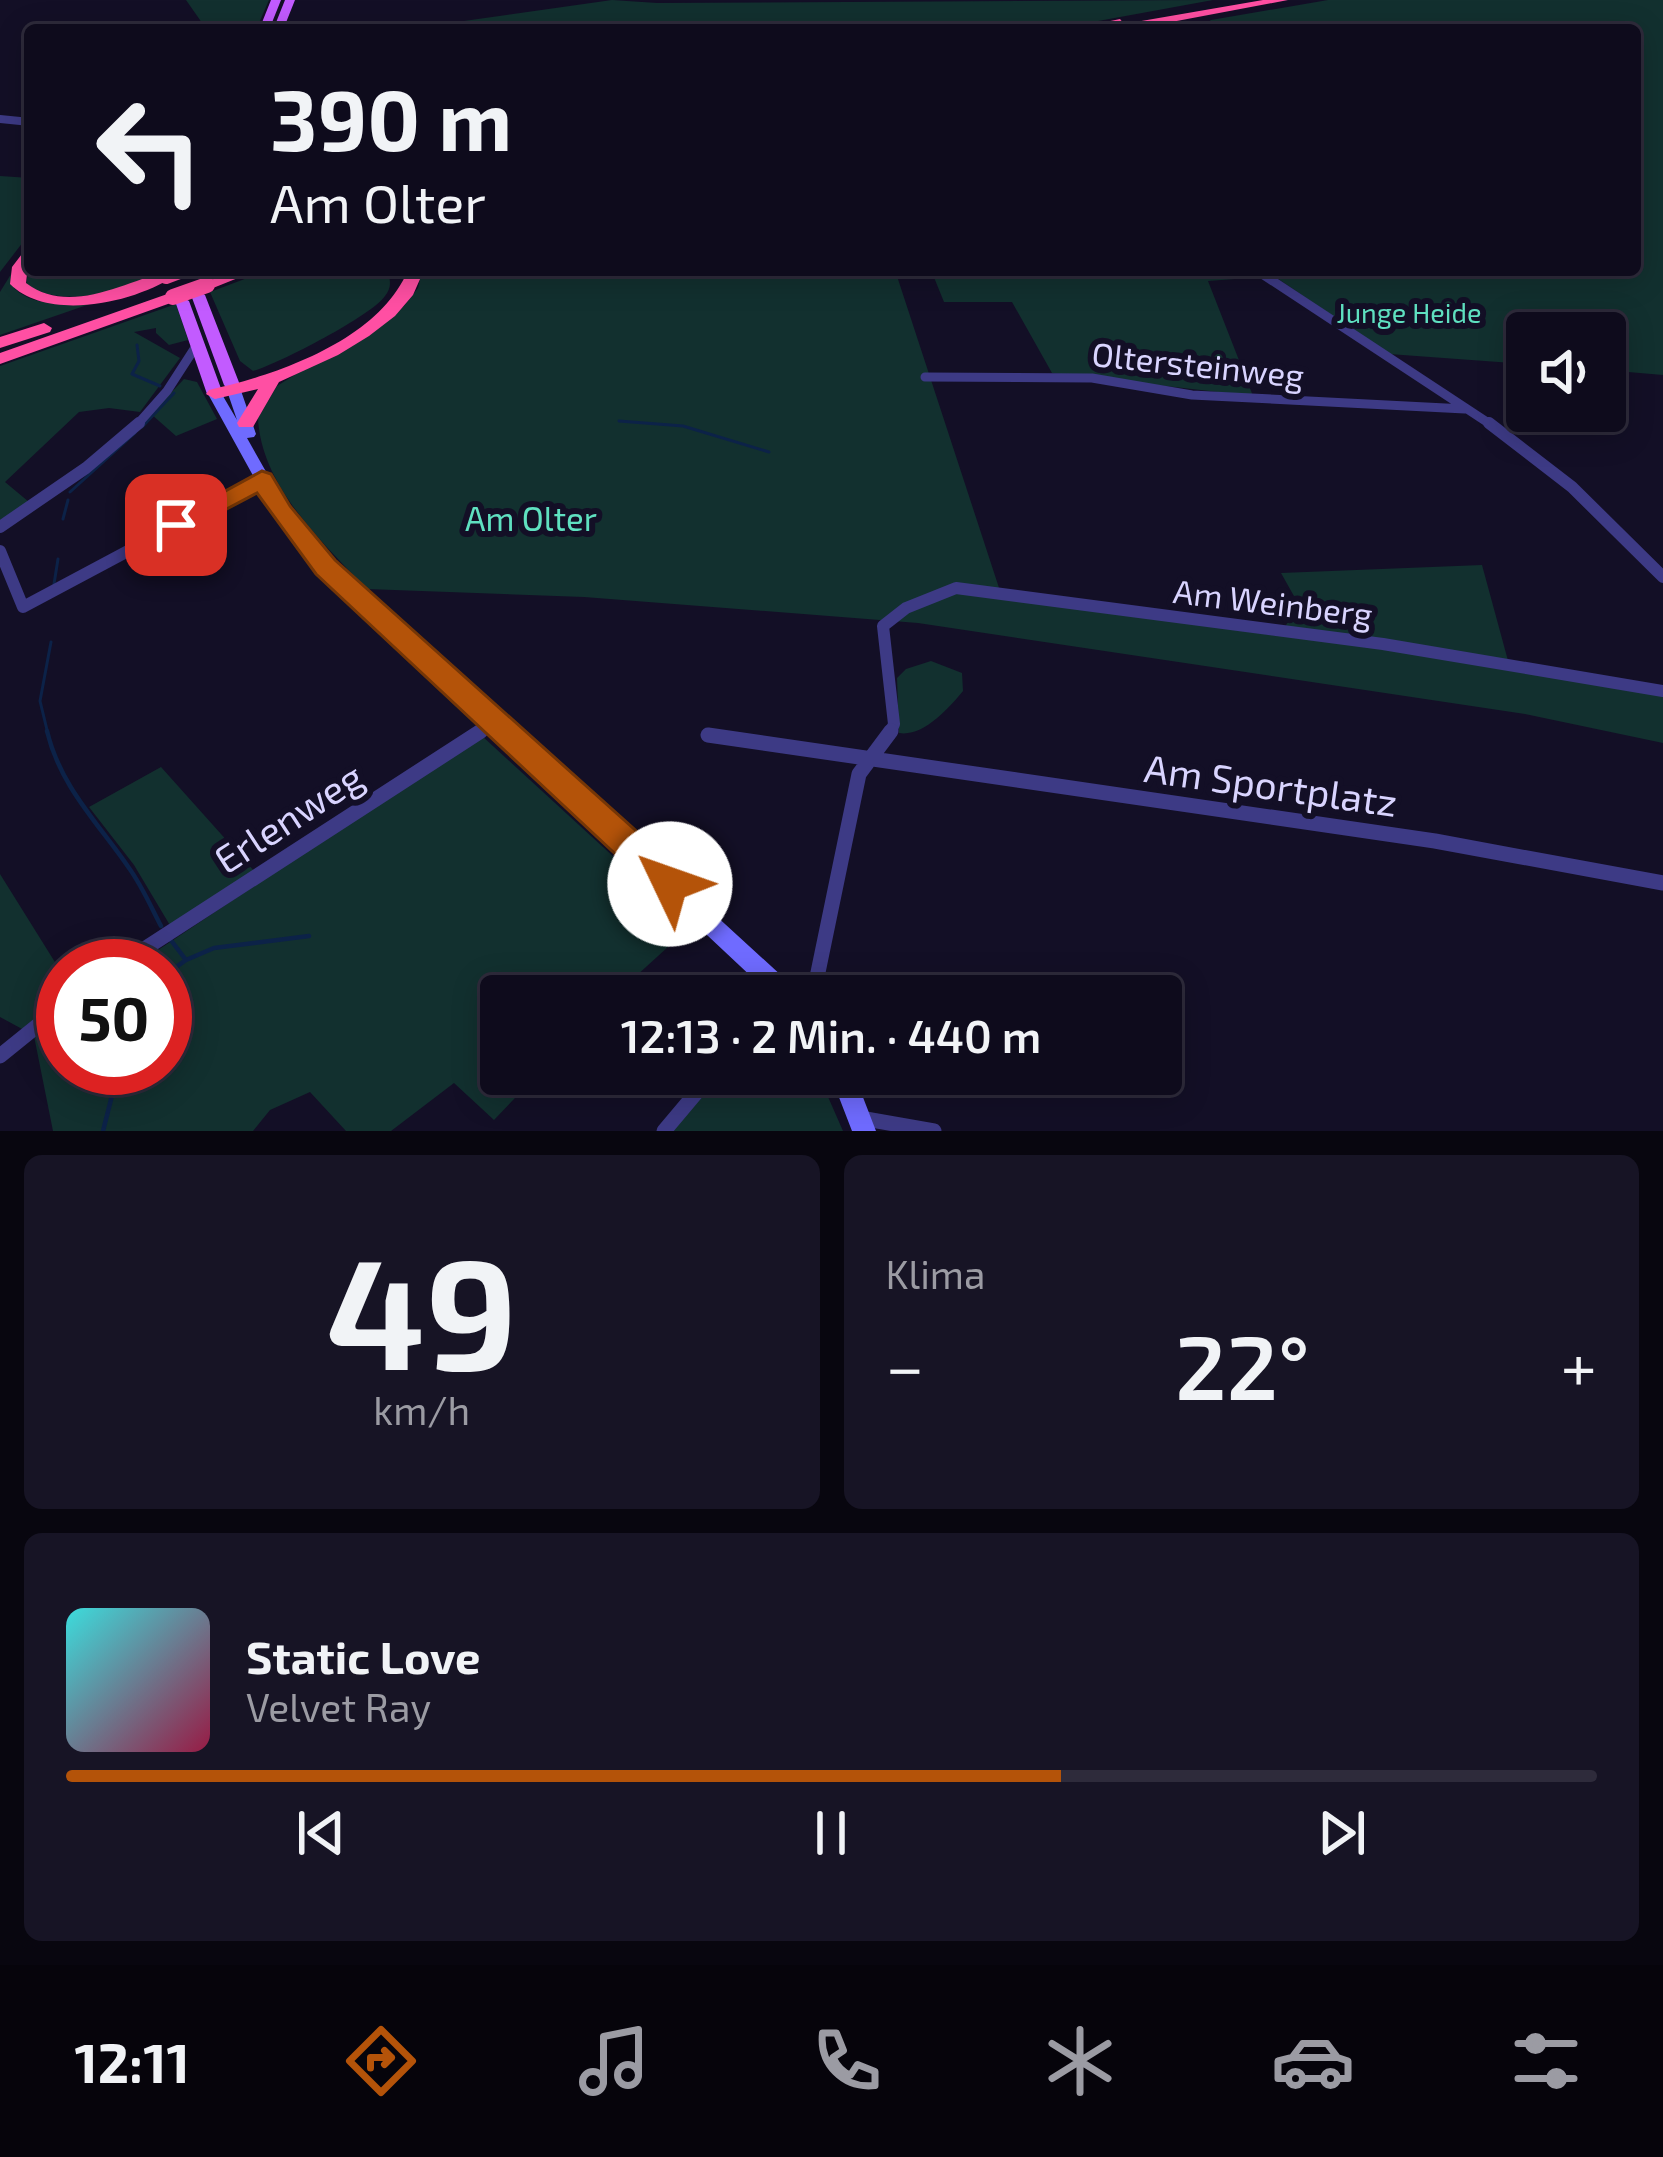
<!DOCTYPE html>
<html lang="de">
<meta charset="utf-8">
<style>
:root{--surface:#0e0b1c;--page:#171425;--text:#f1f3f6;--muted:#9b9ba3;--line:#2e2b3b;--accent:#b45309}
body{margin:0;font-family:"Exo 2",sans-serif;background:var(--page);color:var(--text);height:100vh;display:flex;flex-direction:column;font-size:45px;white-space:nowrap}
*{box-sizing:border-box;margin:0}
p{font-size:39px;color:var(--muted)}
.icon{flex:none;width:66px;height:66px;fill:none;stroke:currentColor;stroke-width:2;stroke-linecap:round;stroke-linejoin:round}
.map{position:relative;height:1131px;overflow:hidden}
.side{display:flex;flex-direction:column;gap:24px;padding:24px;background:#08060f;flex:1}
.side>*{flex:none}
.hud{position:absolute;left:24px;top:24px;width:1617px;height:252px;border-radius:12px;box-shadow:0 6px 30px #0003,0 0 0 3px var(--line);background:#0e0b1c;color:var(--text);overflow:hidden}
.tools{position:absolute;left:1506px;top:312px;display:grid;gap:24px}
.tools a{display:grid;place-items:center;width:120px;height:120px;border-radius:12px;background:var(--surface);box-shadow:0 6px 30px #0003,0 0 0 3px var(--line);font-size:60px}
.speed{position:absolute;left:36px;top:939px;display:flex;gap:24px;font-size:60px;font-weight:700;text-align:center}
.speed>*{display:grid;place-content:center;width:156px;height:156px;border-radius:50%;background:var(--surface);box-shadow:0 6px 30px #0003,0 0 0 3px var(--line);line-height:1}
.speed .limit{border:18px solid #d22;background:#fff;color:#111}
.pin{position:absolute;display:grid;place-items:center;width:102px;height:102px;color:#fff;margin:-51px;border-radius:24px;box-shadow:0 6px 18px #0006}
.me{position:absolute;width:132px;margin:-66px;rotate:312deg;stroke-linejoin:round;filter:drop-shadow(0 0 9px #0008)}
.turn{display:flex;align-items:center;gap:42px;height:252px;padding:0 48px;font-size:54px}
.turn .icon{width:156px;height:156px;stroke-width:2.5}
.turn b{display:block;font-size:84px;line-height:102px}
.big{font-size:90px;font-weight:600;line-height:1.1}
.side .tile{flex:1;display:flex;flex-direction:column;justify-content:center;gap:18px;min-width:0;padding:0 42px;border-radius:18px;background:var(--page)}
.side .dial{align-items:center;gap:0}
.dial b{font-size:156px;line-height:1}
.song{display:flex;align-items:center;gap:36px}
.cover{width:144px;height:144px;border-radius:18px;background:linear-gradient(135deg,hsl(180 70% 55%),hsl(340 70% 35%))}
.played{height:12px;border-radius:6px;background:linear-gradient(90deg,var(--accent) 65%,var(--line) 65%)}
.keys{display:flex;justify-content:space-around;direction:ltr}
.heat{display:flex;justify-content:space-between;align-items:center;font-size:66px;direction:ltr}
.side .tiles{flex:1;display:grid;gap:24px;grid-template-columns:1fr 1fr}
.tile:last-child{grid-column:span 2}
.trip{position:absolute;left:480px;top:975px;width:702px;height:120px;border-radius:12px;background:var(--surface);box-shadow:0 6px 30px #0003,0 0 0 3px var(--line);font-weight:600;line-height:120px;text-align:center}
.menu{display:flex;height:192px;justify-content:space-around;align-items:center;background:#06040b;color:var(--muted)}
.menu .icon{width:84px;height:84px}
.menu .selected{color:var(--accent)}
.menu b{font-size:54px;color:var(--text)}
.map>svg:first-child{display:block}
</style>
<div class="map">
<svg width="1663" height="1131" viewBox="0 0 1663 1131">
<rect width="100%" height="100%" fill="#130f26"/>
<path fill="#12302f" d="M186,0h83l-13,30h-49z
M612,0l45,3 556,-3 -164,30h-649z
M1328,0h335v375l-58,-5v-37h-78v31l-138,-10 -115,-78 -66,5 45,115 -201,-23 -40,-71h-68l-13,-32h704v-240h-438l14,-10z
M0,176l30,2v55l-30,39z
M30,260v10l135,2c-44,18 -94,37 -139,14z
M16,266l-2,22c27,26 72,11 105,6l-119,41v-43z
M269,270h117c5,9 6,17 -1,26 -12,19 -109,69 -132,75l-13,-10 -30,-69z
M422,270h473l107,327 277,39 20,-31 -18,-32 201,-8 28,103 153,28v47l-138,-29 -607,-91 -334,-26 -217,-8c-44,-46 -106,-103 -109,-171l19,-32 127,-80 14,-18z
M176,304l12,36 -19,5 -13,-12v-5l-22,4 46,26 -40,54 -31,-4 -30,4 -74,70 24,20 -29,18v-154z
M184,379l13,3 20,37 -41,17 -25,-22z
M931,661l31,12 1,18c-15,18 -40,46 -64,42l-2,-55 9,-9z
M481,735l209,192 -76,69h-113v78h37l-44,46 -40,-37 -63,48h-45l-36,-39 -40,18 -17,21h-200l-19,-95 29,-20v52h102v-102h-31z
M161,767l94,105 -84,55 -37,-62 -45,-58z
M0,874l63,101v27l-39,28 -24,-13z
M719,1074h99l25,57h-170z"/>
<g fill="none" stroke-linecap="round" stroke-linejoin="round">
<path stroke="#0c2248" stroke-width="3" d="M137,345l2,16 -7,13 28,12
M619,421l64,5 86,26
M142,427l32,-34
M70,492l65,-59
M63,519l5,-19
M54,584l4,-25
M48,734l-8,-33 11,-59"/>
<path stroke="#0c2248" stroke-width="4.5" d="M47,731c13,55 51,92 82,137 13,18 22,39 32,58
M186,960l28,-12 95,-12
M165,975l21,-15 -16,-21
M103,1131l16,-63"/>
<path stroke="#3d3a85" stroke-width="8" d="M0,119l30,3"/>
<path stroke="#3d3a85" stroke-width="9" d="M1256,270l237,156
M925,377l167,1 100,17 273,14
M136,426l31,-35 31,-48"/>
<path stroke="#3d3a85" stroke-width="12" d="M1489,423l83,64 91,90
M0,527l86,-59 53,-45
M0,551l23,56 240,-128
M476,734l18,-11
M890,734l4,-10 -11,-98 23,-18 50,-20 427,56 280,47"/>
<path stroke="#3d3a85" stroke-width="15" d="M708,735l727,106 228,42
M118,966l363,-235
M809,996l7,-14 43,-208 32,-43
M0,1056l63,-51
M860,1118l74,13
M664,1131l48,-57"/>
<path fill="#6f6bff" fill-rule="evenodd" d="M232,381l7,4 17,49 -2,3 -7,1 39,69 45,56 465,426 3,7h-27l-453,-425 -47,-61 -64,-116 7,-4 5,1 17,29 -12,-35z
M830,1074h24l22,57h-24z"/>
<path fill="#c25bff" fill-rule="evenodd" d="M271,0h10l-12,30h-10z
M285,0h10l-12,30h-10z
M198,291l7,4 35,90 -3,3h-10l-3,-3 -33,-90z
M182,297l7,4 34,93 -3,3 -5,2 -8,-5 -32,-93z"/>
<path fill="#ff4fa3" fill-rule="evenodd" d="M1263,0h25l-159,30h-61l52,-11 4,5z
M30,248l-4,35c42,32 96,1 140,-12l8,5c-40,27 -126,46 -164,8l2,-17 13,-17z
M235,270h23l-45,18 -6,2 -8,-5z
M408,270h16l-11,25 -18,21 -26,20 -31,19 -59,27 -26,45h-14l-2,-4 21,-34 -43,10 -9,-5 3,-4c68,-15 170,-50 199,-120z
M173,292l6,2v6l-179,64v-11z
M44,323l8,5 -2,4 -50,16v-11z"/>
<path stroke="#ff4fa3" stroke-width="16" d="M166,276l16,-6
M173,297l34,-12"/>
</g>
<path fill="#b45309" stroke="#753606" stroke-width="3" d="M262,471l9,3 19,32 45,54 348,313 5,11 -5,10 -13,4 -12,-4 -342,-320 -59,-81 -72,38h-18l-4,-6z"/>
<g text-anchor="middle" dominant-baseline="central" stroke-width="12" stroke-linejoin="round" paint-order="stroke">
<g font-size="27" fill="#5fe0c0" stroke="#130f26">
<text x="1409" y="312">Junge Heide</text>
</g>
<g font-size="33" fill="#d9d4ff" stroke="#130f26">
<text transform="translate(1198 364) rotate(6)">Oltersteinweg</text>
<text transform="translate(1273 602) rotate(7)">Am Weinberg</text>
</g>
<g font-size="33" fill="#5fe0c0" stroke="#130f26">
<text x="531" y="518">Am Olter</text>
</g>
<g font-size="39" fill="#d9d4ff" stroke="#130f26">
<text transform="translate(1271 784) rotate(8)">Am Sportplatz</text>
<text transform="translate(288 817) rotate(-33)">Erlenweg</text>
</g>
</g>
</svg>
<div class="tools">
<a><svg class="icon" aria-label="sound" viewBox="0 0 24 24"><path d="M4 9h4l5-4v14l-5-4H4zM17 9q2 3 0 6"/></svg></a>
</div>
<div class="speed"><div class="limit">50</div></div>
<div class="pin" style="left:176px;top:525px;background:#d93025"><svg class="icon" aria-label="arrive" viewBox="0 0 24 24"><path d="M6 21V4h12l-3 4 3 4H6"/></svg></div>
<svg class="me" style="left:670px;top:884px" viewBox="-20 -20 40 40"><circle r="19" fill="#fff"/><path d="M0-13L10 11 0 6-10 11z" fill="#b45309"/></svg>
<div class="trip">12:13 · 2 Min. · 440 m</div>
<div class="hud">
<div class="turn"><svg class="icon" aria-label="left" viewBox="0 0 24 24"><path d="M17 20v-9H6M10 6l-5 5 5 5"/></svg><div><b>390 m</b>Am Olter</div></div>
</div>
</div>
<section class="side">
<div class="tiles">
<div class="tile dial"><b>49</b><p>km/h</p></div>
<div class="tile"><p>Klima</p>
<div class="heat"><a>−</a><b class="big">22°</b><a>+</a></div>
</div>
<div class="tile">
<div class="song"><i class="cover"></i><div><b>Static Love</b><p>Velvet Ray</p></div></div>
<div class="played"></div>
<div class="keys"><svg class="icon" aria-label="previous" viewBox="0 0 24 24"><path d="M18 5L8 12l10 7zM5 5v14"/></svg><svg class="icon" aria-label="pause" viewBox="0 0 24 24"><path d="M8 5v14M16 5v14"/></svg><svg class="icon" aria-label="next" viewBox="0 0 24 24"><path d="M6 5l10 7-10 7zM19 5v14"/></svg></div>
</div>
</div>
</section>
<nav class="menu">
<b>12:11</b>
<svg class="icon selected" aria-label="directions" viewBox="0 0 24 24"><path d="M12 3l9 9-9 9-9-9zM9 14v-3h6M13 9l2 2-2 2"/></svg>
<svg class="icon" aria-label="music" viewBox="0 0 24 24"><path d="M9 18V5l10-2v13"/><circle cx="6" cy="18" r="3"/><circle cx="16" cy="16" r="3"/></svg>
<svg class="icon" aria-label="phone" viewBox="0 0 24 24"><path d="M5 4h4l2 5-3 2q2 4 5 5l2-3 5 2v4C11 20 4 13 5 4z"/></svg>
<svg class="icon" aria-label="climate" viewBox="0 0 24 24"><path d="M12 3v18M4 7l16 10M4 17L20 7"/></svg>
<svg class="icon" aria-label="car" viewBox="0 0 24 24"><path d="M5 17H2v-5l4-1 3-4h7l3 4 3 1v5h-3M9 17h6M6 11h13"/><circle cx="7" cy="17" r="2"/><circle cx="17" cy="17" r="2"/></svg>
<svg class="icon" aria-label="filters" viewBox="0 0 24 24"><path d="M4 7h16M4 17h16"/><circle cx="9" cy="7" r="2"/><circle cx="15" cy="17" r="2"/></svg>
</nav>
